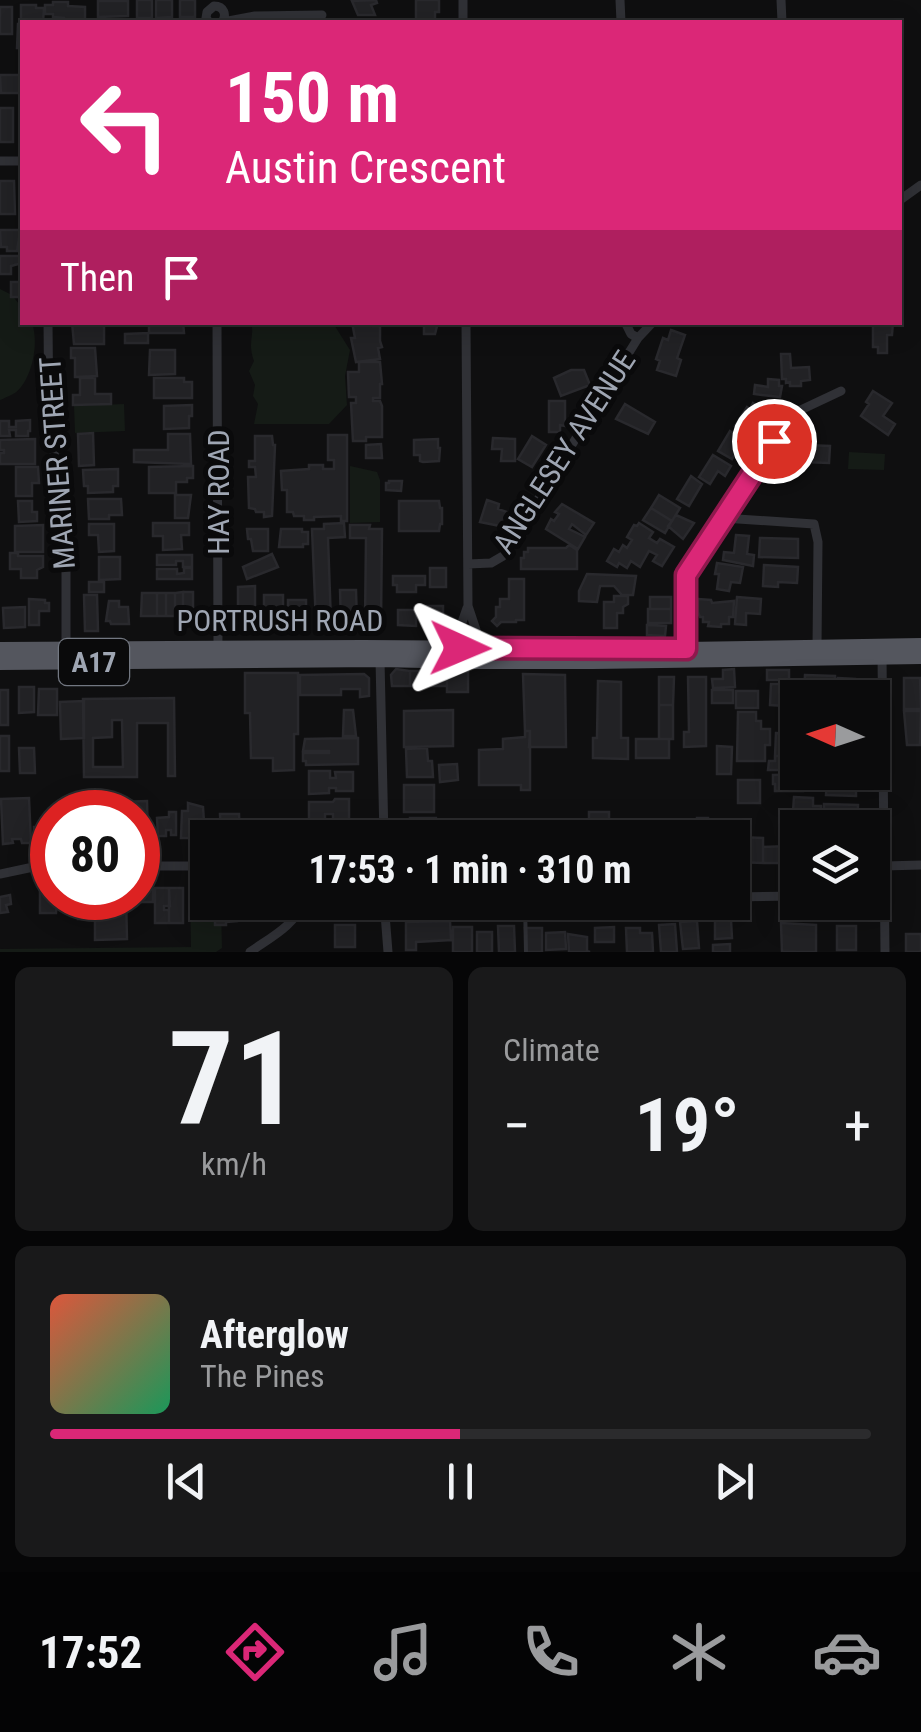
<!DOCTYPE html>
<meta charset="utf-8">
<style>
:root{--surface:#0b0b0c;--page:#19191a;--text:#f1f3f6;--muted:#9a9b9d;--line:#2b2b2d;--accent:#db2777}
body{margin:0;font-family:"Roboto Condensed",sans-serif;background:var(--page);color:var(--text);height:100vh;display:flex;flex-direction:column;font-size:38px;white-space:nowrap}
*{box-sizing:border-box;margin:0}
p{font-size:32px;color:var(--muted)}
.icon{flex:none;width:55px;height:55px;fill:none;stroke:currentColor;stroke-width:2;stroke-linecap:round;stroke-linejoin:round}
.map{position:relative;height:952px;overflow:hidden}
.details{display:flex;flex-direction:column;gap:15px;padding:15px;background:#060607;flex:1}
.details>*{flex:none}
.hud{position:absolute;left:20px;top:20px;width:882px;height:305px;border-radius:0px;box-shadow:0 5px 25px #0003,0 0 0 2px var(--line);background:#db2777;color:#fff;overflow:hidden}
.needle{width:65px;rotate:273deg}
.tools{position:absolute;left:780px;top:680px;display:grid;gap:20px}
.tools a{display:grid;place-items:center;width:110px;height:110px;border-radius:0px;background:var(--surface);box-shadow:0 5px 25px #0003,0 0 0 2px var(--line);font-size:50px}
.speed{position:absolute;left:30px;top:790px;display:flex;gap:20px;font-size:50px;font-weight:700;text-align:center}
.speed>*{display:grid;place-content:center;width:130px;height:130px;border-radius:50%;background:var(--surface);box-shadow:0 5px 25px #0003,0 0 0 2px var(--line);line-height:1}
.speed .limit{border:15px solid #d22;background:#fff;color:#111}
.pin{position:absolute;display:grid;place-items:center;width:85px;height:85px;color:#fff;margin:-42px;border:5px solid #fff;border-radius:50%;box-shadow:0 2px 10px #0007}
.me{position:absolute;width:110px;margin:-55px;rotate:91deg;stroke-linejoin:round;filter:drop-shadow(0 0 8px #0008)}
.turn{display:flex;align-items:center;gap:35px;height:210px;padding:0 40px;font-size:45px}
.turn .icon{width:130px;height:130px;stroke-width:2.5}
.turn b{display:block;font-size:70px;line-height:85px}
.then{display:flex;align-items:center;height:95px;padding:0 40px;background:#0003;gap:20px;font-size:38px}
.big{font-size:75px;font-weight:700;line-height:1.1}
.details .card{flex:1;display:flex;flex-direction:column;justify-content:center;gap:15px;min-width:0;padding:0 35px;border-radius:15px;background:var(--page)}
.details .dial{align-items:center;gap:0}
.dial b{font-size:130px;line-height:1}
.song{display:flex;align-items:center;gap:30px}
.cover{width:120px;height:120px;border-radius:15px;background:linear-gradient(135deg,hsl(10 70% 55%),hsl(150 70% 35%))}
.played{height:10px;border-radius:5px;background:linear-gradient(90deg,var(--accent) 50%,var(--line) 50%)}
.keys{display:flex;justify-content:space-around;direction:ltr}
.heat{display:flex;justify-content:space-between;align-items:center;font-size:55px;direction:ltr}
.details .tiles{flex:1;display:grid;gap:15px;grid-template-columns:1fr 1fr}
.card:last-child{grid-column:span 2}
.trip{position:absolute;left:190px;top:820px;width:560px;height:100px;border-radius:0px;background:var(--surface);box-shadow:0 5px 25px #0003,0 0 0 2px var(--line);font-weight:700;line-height:100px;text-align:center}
.dock{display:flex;height:160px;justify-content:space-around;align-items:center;background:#040405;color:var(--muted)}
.dock .icon{width:70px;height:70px}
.dock .current{color:var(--accent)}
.dock b{font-size:45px;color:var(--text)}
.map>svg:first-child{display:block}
</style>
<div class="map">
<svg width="921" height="952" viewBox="0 0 921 952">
<rect width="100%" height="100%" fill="#0f0f10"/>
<path fill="#151b16" d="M0,289l12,6 10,13v14l10,1c7,19 1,56 -17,70 -2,1 -12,6 -15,7z
M251,323h82l17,27 -5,26 2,29 -18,19h-75l4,-20 -5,-8 2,-11 -6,-14 5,-10c-7,-18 1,-27 -3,-38z
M124,404l1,27 -50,2 -1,-27z
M849,452l36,2 -1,16 -36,-1z
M350,466l27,6 3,8v42l-30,1z
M207,879l1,23 13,1 1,45 -6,4h-216v-3l191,-2 -1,-67z"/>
<path fill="#222225" stroke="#29292d" stroke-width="2.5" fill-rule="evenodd" d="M137,0h15v18h-15z
M156,0h16v17l-16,1z
M180,0h15v17h-15z
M376,0l1,3 -6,2 4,10h-17l-6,-14z
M416,0h23v12h-4v10h-19z
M98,1h30v15l-30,1z
M53,2h15v4l17,1v15l-21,-1v-3l-11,-1v-3h-8v-9h8z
M21,5h15v3h8l-1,14h-21v26h-5l1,-24h3z
M0,7h12v27h-12z
M0,75h22v18h-21z
M0,108h13v34h-13z
M0,181h14l1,33h-15z
M0,230h22v8h-3l-2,13h-10v-4h-6z
M0,256h22v7l-11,3v8h-11z
M11,282h11v15h-11z
M72,322h32v22h-30z
M149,322h34l1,11h-35z
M352,322h21v4h7v15l2,6 -4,1 2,11 -24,3 -5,-24h4z
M424,322h14l-3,12h-11z
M873,322h20l-1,13h-5v18h-9v-6h-5z
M671,330l14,5 -8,23 4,2 -5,16 -19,-6 3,-9 -4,-2 7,-21 5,2z
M148,333v10h-23v-9z
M71,348h24l2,28 -22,1v-19h-4z
M150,350h25v24l-26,1z
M781,354h9l1,14 18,-1 1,13 -9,1v5h-11v-4l-4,1v-4h-4z
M359,362h21l2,22h-2v14h-7v3h7l2,5v31h-16v4h-13l-2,-38h5v-6h-7l-1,-25h11z
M571,370h13l6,15 -29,11 -7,-18z
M80,378h15v16h16v10l-38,1v-10h7z
M154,378h30v4h8v16h-38z
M768,379l11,1v6h3l-2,11 -26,-3 1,-9 13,2z
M873,391l19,12 -9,13 12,8 -7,11 -27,-19 8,-12 -3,-2z
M549,401h16v25l-5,-1v7h-11z
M753,403l10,6 -4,8 4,2 -9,15 -5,-3 -1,3 -13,-8 12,-19 3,2z
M625,404l30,18 -7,12 -32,-15z
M192,405v11h-3v12l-25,1v-23z
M30,420v11h-2v5h-12v-6h-7l1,6h-10v-15h9v6h7v-6z
M730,431l14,9 -12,19 -14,-8z
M93,433l1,32 -15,1 -1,-32z
M168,434h22l1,30 -57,-2v-12h34z
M328,435h19v86h-6v-5l-27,1v3h-10v-4h-10l-1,-4h-6v-22h-5l-1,-19 28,-2v-4h14v4h11v-9h-6z
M255,436h17l1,9h2l-3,71 -8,1v-5h-8l-1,-3 -6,-1 -1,-31h8l-1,-10h-6v-6h6z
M532,436l14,9 -14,22 -14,-8z
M493,438l22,1v22h-14l1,-12h-10z
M35,439v25h-35v-11h4v-3h-4v-10z
M438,439v9h2l-1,13 -16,1 -3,-1v-6h-6v-15z
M381,444l1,14h-16v-13z
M803,445l27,1 -1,17 -26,-1z
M713,455l18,11 -6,10 -7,-5 -8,13 -11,-7z
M193,466v12h-6v4h-11v11h-27v-26z
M16,467h22l1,16h-7v13h-16z
M118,469v17h-5v6l-25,1v-7h-4l-1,-16z
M691,476l11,8 -13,22 -12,-7z
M389,481h13l-1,10 -15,-1v-7h3z
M175,495h16l-3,23h-13z
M659,495l21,13 -8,13 -21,-13z
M88,499h33l1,16h-13v4h-20z
M487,500l12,4 -1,5 12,4 -5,14 -25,-5z
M18,501h14v11h5v9l-18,1z
M399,501h40l1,7h2v16h-2l-1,7h-40z
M562,504l32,19 -8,12 -14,-11 -3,5 16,8 -7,12 -32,-20 5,-10 3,2 5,-7 -4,-2z
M651,508l21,13 -7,12 -22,-13z
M676,515l18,8 -11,16 -15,-13z
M153,523h36v12h-8l1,14 -19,1v-14h-10z
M344,523l1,14 -17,1 3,85 -15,1 -4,-95h12v-5z
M639,523l14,9 -4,6 8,5 3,-4 14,8 -12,19 -9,-5 4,-6 -8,-4 -9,16 -9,-6 -4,7 -8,-5 -2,4 -10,-6 7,-12 5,3 4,-7 4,3 5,-8 -5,-3 7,-12 3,1z
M89,524h25v27l-15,1 -1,-17h-9z
M43,525v27h-28v-26z
M350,525h20l-1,4h13l-1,94h-16l1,-85h-16z
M247,529h21v22h-15l-2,-12h-3z
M281,529h21v3h6v12h-5v3h-24z
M736,535l13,1 -2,18 7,1 -1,11 -30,-6 1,-8 10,1z
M760,538l38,1v19l-39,-1z
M569,545l8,5v19h-56v-11h3v-6h4v-4h38z
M10,553h8v3h25v11l-6,3v8h-16v-9h-11z
M272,554l6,13 -31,12 -4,-12z
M157,555h35v12h-9v-6h-7v4h-19z
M99,557h21v22l-21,1z
M717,563l26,4 -3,16 -9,-1 -2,9 -12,-2 2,-15h-4z
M764,565l34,2 -1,16 -19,-1v5l-15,-1z
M184,568h8v11h-35v-10h20v5l7,-1z
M430,568h16v19h-16z
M587,574l49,2 -3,19h-11l-8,-9h-14l-3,16 -18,-1v-10z
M393,576h32v9h-9v7h-19v-7h-4z
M509,579h15v41h-8v2h-15l-4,4 -5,-5 4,-4v-10h4v-8h9z
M89,582h15v10h-15z
M255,586v41h-17v-40z
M340,590h16l1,33h-16z
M183,592h10v24h-10z
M183,592v24h-8v-23z
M142,593h15v23h-16z
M157,593h9v23h-9z
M166,593h9v23h-9z
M84,595h13l1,36h-13z
M264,595h19v29h-19v-10h12v-5h-12z
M614,596h14v8l-5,3v6h-6v15h-13v-26h10z
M650,597h21v12h-21z
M737,597l24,2 -1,15 -14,-1v12l-11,-1z
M29,599l16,1v3h4v8h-10v14h-10z
M698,599l13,1 1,3 22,-2 -1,16h-4v7h-8v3l-13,-1 1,-4h-6v-5h-3l-2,-5z
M288,600h18v19h-18z
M109,601h10v6h9l1,17h-18l-1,-3h-4z
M424,606h19v16h-19z
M25,607v20l-21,1 -1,-20z
M648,609h23v14h-23z
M398,610h18v16l-18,-1z
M647,625l19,1 -1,10 -18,-1z
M396,669l14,2v15h-18l-1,-11z
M734,669l1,18 -22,1 -1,-9h11v-9z
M767,670h22v10h-22z
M410,671h37v15h-37z
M447,671h21v21h-21z
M245,673h53v61h-4v36l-21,1v-13h-22l-1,-45h-5z
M364,674l5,4v18l-9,1v-8h-19v6h-41v-20z
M523,674l42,1 1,72h-37l1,-16h-5z
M805,675l30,1v22h-35v-9h4z
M659,677h15l-1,28h-14z
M688,677h18v69l-22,1v-15h5z
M838,678l17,1 -1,19h-16z
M904,678h16l1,31h-17z
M598,681l23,1v56h7v21l-35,-1v-20h4z
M771,684h15l-1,22 -15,-1z
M19,687h15v25l-15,1z
M39,689h18v26h-19z
M0,690h8v35h-8z
M712,690h21v13h-21z
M736,691h22v17h-22z
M174,698l1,78h-7v-53h-31v54h-53l-1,-78zM112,720h10l1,47h-30v-29l19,-1z
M84,701v37l-23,1 -1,-37z
M659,705h14v34h-14z
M344,710h9l3,26h-13z
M453,710v36l-49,1v-36z
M904,711h17l-1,34h-13z
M738,712h18v9h5v8h9v16h-5v16h-28z
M525,731h5v59h-9v-5h-42v-35l24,-1v-10l22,-2z
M776,733l13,1 -1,22h-13z
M0,736h9v35h-9z
M358,738v26l-52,1v-4h-3v-8h26v-2h-26l2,-12z
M636,739h33v19h-33z
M717,746l15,1 -1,27h-14z
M19,748h15l1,25h-15z
M427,748l1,13h4l1,16h-26l-1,-28z
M775,756h13l-1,14h-19l1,-9h6z
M457,764l1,16 -18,2 -1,-17z
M309,771h21v7h6l-1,-6h18v19h-17v-3h-7v5l-20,1z
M823,774v12h-20v5h-28v-7h-2v-9z
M827,775h29v21l-30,-1z
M738,780h22v23h-22z
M404,785h30v27h-30z
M794,797l19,1v8h8v14h-8l-1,6 -20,-1z
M29,798l2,45h-9l-1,-4h-9l1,4 -10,1 -2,-45z
M335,799h14v22h-16v-7h-8v9h-16v-21h24z
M147,801l1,39 -10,1v-29h-17v-10z
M188,803l15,4 2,31h-24l1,-27h6z
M824,804l34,1 -1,19h-13v-5h-20z
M169,812h7v23h-5v-5h-5v6h-8l-1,-18 12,-1z
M589,812h20v26h-20z
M220,814h19l1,22 -19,1z
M50,818h2v23h-18v-14h16z
M410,818h26l1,16 -27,1z
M697,818h11v20h-28l17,-1z
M264,820l1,9h-5v7l-13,2v-17z
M310,830h23l1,7h4v-5h20v6h-48z
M715,830h18v16l-1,-8h-17z
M656,831h19v7h-19z
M738,837l25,1v25l-26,-1z
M789,846h9v14h-10z
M789,846l-1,17h-25v-16z
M40,888h12v10h5l-1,15h-16z
M155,888h14l1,18h-6v4h5v13h-14z
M169,888h14v35h-14z
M138,889h15v13h-26v-4h11z
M10,895l1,9 -5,1 2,7 -8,1v-16z
M60,898h26v21h-8v-12l-18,-1z
M95,898h31l1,41 -32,1z
M220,904h30v11h-7v3h-6v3l-11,1v3h-11v-9l5,-3z
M731,920l1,18 -17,1v-18z
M450,921l1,19 -35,2v8h-10v-28z
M697,921l2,27 -16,1 -3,-27z
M781,923l35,2v27h-34z
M675,924l2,28h-16l-2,-27z
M335,925h20v22h-20z
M498,926h16l1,26h-16z
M837,926h19v24h-19z
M453,927h19v25h-19z
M614,927v15h-19v-14z
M525,928h17v24h-16z
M626,928h14v5h12l1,19h-26z
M477,932h15v20h-15z
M565,932l1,17 -20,1v-17z
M568,934l19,3v14l3,1h-21z
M906,934h15v18h-15z
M730,944v8h-17v-7z"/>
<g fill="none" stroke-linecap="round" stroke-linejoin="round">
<path stroke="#303136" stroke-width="4" d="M525,902l1,50"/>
<path stroke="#303136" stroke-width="9" d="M463,0v22
M620,0l1,22
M781,0l1,22
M209,22l-3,-4 1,-6 7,-6c10,0 13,9 8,16
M223,22l32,-6 67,-1
M0,161h22
M900,200l21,-15
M48,322l1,108 17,77v146
M217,322l1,328
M466,322l2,284 9,27 11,16
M625,322l6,12 7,4
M723,518l91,6 4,18 -1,105
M468,564l23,-1 12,-7 135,-218 15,-16
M686,650v-75l104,-160 51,-24
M461,651l-2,-20 8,-23
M882,655l3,297
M380,660l4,178
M138,866h70
M884,866l37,-1
M0,874l38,-8h14
M732,897l66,-1
M328,902h15
M375,902l2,8 8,4 8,-2 5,-10
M385,914l3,38
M250,952c21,-15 43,-25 54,-50"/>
<path stroke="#54565e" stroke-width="14" d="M0,649l363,-2 323,2 235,-4
M0,663l380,-3 88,2h125l328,-5"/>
</g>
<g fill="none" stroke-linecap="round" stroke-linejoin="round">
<defs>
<path id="route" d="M460,648l226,1v-74l88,-134"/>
</defs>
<use href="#route" stroke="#8e194d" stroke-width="25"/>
<use href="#route" stroke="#db2777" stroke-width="18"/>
</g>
<g text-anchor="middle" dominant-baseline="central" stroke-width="10" stroke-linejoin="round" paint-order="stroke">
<rect fill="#0a0a0b" stroke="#727781" stroke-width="2.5" x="59" y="639" width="70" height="46" rx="8"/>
<g font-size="28" font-weight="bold" fill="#9fa6b3">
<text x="94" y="662">A17</text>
</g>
<g font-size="30" fill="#9fa6b3" stroke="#0a0a0b">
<text transform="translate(564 452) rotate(-57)">ANGLESEY AVENUE</text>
<text transform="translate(57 463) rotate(-94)">MARINER STREET</text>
<text transform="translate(218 492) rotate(-90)">HAY ROAD</text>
<text x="280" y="620">PORTRUSH ROAD</text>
</g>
</g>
</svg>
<div class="tools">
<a><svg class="needle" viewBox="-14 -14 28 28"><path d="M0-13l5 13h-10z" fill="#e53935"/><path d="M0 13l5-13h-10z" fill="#9a9b9d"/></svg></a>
<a><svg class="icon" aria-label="layers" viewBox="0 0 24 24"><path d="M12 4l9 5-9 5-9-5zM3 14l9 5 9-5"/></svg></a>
</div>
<div class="speed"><div class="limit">80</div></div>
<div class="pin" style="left:774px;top:441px;background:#d93025"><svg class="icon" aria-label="arrive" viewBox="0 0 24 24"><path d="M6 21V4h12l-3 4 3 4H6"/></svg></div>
<svg class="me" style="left:460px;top:648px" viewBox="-20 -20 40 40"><path d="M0-17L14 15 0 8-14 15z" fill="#db2777" stroke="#fff" stroke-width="4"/></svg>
<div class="trip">17:53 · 1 min · 310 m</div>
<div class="hud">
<div class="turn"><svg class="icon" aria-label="left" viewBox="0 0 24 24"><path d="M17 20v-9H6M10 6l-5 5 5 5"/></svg><div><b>150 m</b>Austin Crescent</div></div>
<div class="then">Then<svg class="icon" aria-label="arrive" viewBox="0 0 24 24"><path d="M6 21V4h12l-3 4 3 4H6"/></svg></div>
</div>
</div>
<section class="details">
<div class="tiles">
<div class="card dial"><b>71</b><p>km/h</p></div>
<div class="card"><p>Climate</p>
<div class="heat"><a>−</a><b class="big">19°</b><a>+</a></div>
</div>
<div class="card">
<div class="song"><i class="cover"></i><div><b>Afterglow</b><p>The Pines</p></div></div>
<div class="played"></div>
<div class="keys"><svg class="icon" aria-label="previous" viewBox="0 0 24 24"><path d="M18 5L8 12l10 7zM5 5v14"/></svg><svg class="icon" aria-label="pause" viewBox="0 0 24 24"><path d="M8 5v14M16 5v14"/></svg><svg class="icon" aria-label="next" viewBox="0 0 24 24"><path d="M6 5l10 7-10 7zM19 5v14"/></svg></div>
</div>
</div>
</section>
<nav class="dock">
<b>17:52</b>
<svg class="icon current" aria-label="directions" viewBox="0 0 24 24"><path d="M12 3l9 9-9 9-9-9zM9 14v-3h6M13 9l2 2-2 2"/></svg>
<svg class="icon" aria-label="music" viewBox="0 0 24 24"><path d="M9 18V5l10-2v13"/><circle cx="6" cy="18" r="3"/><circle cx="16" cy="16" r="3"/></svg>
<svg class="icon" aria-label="phone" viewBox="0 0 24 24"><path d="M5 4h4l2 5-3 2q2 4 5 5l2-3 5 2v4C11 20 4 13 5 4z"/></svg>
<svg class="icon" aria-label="climate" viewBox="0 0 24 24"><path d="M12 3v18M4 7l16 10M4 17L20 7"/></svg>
<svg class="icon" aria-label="car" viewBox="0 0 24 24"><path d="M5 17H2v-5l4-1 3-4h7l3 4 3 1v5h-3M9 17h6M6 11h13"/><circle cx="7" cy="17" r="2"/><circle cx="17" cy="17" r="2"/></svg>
</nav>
